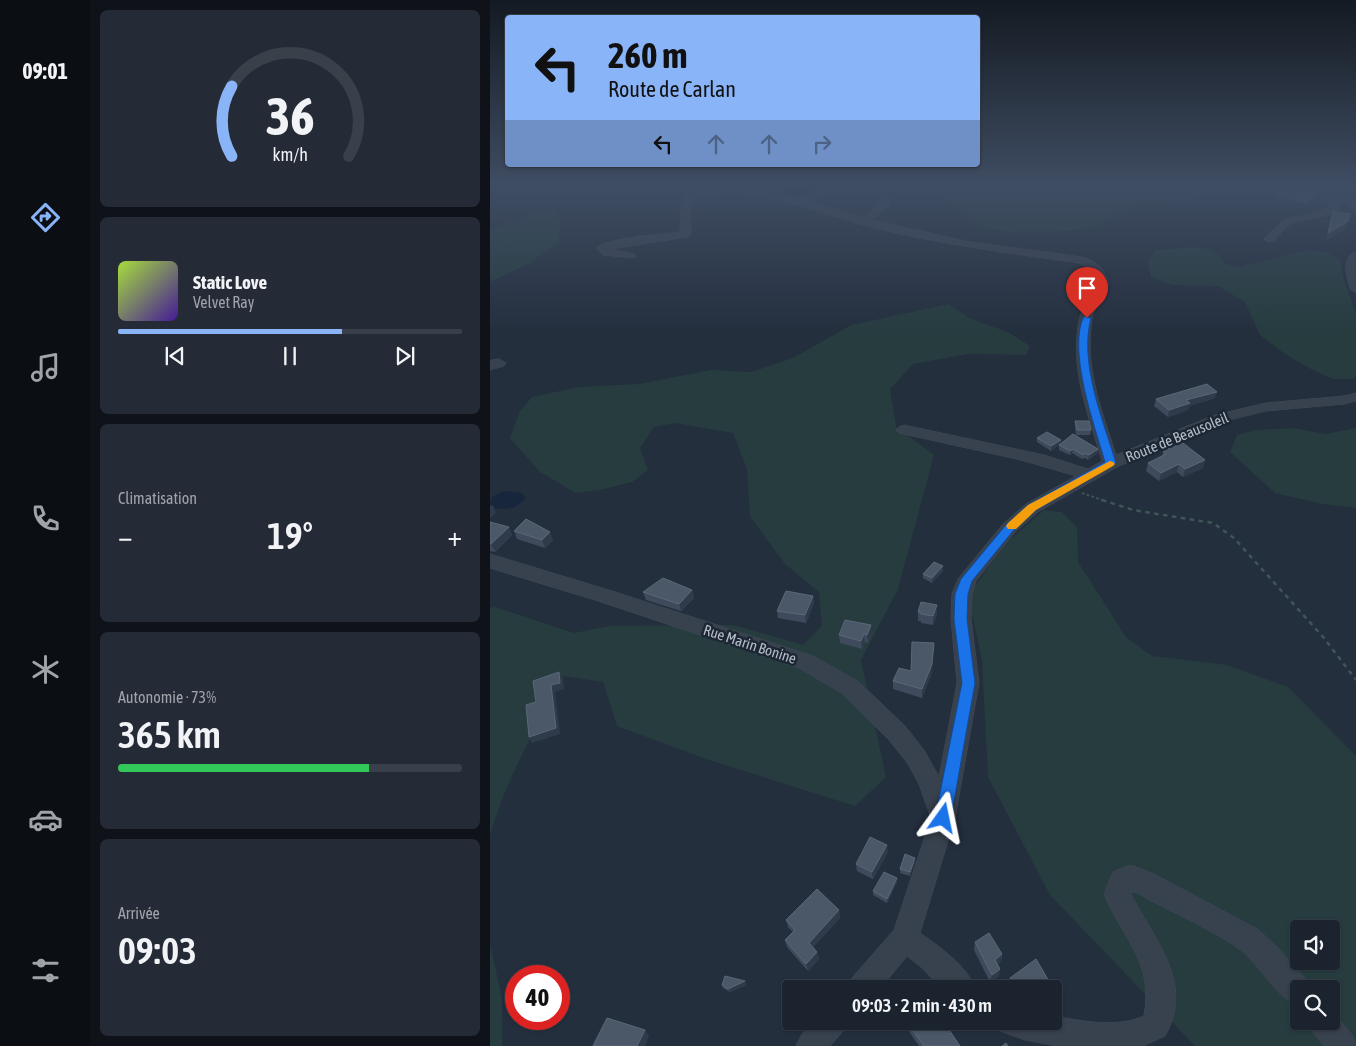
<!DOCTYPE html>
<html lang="fr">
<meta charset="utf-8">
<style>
:root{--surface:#1b232e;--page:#242b36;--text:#f1f3f6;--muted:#a0a4aa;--line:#39404a;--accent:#8ab4f8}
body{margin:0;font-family:"Asap Condensed",sans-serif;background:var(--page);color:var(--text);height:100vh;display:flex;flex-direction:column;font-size:19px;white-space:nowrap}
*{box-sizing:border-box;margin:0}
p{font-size:16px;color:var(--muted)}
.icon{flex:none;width:28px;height:28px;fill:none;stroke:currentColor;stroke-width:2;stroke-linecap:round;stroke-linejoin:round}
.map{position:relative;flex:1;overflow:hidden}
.panel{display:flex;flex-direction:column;gap:10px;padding:10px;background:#0f1319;width:400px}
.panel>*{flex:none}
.top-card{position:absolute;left:15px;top:15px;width:475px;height:152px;border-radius:5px;box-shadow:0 1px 4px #0004,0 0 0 1px var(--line);background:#8ab4f8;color:#111;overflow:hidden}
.fabs{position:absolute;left:800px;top:920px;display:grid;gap:10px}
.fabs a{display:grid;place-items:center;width:50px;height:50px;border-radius:5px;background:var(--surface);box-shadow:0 1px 4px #0004,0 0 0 1px var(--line);font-size:25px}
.speed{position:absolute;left:15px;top:965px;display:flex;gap:10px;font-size:25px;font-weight:700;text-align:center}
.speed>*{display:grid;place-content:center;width:65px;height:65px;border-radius:50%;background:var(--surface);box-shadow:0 1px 4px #0004,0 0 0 1px var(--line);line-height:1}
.speed .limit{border:8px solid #d22;background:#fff;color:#111}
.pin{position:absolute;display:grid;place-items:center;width:42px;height:42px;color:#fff;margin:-51px -21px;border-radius:50% 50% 50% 0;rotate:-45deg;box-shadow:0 0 5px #0007}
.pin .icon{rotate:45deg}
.me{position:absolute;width:55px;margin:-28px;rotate:12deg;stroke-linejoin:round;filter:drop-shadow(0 0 4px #0008)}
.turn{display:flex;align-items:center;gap:18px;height:105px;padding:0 20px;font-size:22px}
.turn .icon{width:65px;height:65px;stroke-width:2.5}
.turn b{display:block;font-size:35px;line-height:42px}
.lanes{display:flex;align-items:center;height:48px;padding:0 20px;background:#0003;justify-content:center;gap:25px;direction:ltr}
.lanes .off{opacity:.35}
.big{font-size:38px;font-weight:600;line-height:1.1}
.panel .tile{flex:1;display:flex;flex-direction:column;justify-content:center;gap:8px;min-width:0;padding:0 18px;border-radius:8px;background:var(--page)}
.panel .dial{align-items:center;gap:0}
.dial svg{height:130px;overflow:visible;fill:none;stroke:var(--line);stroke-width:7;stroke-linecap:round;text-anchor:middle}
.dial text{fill:var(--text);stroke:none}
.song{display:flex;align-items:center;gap:15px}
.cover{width:60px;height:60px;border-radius:8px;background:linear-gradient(135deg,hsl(80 70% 55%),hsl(260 70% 35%))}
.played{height:5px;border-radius:2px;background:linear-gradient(90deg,var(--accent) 65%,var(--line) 65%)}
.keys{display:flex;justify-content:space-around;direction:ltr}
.heat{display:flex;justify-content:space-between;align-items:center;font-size:28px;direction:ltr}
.charge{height:8px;border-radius:4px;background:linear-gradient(90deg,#34c759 73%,var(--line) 0)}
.trip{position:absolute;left:292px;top:980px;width:280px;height:50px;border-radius:5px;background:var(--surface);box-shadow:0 1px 4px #0004,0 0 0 1px var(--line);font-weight:600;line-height:50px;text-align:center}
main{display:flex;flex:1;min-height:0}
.tab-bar{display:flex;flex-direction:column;width:90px;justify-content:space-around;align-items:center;background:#0b0e12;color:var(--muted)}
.tab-bar .icon{width:35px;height:35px}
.tab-bar .current{color:var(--accent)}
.tab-bar b{font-size:22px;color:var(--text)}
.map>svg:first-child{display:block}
</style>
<main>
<nav class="tab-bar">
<b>09:01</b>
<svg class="icon current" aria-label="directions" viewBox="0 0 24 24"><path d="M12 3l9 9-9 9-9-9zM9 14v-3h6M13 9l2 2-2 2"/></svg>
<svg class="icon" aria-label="music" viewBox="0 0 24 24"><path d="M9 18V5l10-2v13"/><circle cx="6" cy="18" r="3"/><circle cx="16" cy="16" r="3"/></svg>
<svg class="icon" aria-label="phone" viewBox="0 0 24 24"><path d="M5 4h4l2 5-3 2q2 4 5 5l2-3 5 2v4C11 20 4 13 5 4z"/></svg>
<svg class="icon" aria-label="climate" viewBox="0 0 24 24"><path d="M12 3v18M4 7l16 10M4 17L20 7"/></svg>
<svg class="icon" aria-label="car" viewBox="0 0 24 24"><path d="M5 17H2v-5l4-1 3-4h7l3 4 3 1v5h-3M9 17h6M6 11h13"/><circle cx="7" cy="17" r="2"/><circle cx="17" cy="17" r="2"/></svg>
<svg class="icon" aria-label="filters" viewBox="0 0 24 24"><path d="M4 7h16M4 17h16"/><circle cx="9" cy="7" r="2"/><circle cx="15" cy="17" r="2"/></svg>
</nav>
<section class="panel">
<div class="tile dial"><svg viewBox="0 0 100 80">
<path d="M14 69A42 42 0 1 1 86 69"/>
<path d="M14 69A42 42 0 0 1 14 26" stroke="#8ab4f8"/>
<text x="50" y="56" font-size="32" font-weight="700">36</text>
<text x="50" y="72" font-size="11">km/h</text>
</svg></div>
<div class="tile">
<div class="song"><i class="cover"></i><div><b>Static Love</b><p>Velvet Ray</p></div></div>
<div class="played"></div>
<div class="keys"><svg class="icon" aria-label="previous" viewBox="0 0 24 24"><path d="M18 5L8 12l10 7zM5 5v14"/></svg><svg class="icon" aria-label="pause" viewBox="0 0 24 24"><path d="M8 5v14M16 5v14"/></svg><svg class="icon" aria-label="next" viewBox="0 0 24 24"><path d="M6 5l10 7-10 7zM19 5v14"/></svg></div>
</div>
<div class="tile"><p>Climatisation</p>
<div class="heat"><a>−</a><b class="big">19°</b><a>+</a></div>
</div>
<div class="tile"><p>Autonomie · 73%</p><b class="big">365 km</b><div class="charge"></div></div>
<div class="tile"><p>Arrivée</p><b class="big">09:03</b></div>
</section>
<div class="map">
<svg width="866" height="1046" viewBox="0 0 866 1046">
<rect width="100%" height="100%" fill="#242f3e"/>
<path fill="#263c3f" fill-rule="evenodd" d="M442,185h240l26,7v7l-62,7 -35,19 -30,6 -60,1 -24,-4 -28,-17 -27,-22z
M64,210l6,12 -1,21 -31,21 -38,18v-52l48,-19z
M691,248c19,0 34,-3 44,16l14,3 69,-17 18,2 14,8 3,17 13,36v63l-3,3h-20l-22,-10 -26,-15 -25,-19 -15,-33 -27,-16 -46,-1 -21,-8 -3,-15 7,-12z
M459,304l20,14 39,14 22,14 -4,9 -58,-1 -55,10 -23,25 6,38 38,28 -36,134 -37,71 25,117 -31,29 -146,-46 -92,-34 -14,-44 -39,-6c-28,51 -58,103 -74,159v-227l5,-1 79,26 35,-7 125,-1 69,20 19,-19 -3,-34 -34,-28 -35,-48 -3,-47 -14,-36 -58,-10 -21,4 -14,21 8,22 -16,12 -32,8 -24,3 -36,-21 -30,-34 10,-27 12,-14 47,-10 60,-3 72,-14 40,2 42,-14 58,-33z
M803,428l33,6 30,-6v80l-34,-4 -47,-11 -45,-41 7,-17 19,-5z
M554,510l18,2 15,15 1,35 48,75 26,19 75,9 61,22 68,69v290h-161l-145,-151 -62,-118 -6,-117 -14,-64 38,-53zM809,929h32v32h-32zM809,989h32v32h-32z
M0,943l12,57v46h-12z"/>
<path fill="#17263c" d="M300,185h32c-10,9 -27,14 -40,8l1,-5z
M13,491l19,2 4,5c-9,11 -19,12 -33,10l-3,-5 2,-6z"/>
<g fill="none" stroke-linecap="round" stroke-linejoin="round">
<defs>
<path id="minor" d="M333,185h13l-28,16 56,17 16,-16 2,-6 4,-1 5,3 -2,7 -16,15 91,21 118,16c11,2 25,13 26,25 1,10 -7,16 -11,24 -4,6 -6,14 -6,22 -5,44 12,86 25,127l99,-40 51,-12 78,-7 12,-3v8l-12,3 -78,7 -41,10 -108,46 -79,45 -23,20 -39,49 -4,13 -1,25 8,64 -24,135 -35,115c20,14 46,32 56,56h-34l-21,-22 -14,-11 -27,33h-33l4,-10 43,-49 37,-112 -12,-34 -11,-20 -19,-24 -46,-46 -44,-26 -201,-67 -108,-33v-14l122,37 201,65 46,26 46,44 19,24 15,27 18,-94 -6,-64 1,-25 6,-15 45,-55 23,-20 50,-28 -55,-16 -122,-27 -3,-3 3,-3 5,-2 140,30 44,14 14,-8c-12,-41 -29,-83 -25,-126 1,-9 2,-18 6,-26 10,-21 26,-29 -4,-46 -63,-9 -126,-17 -188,-31 -64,-14 -130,-50 -197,-34l-4,12 1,23 -4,4 -77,12 24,5 2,2 -2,2 -31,-3 -7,-7c11,-10 67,-14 84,-16l1,-27 5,-11 18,-4 27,-2 28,3 39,8z
M808,185h11l14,7 5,-3 21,8 7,5v8l-17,-10 2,7c-13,14 -34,9 -50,17 -6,3 -12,12 -17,17h-8l-2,-2 19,-19 36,-8 12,-6c-6,-11 -24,-12 -33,-21z
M866,252v41l-6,-4c-3,-11 -10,-33 6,-37z
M9,359l7,4 -2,3 -14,4v-9z
M644,866l20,8 105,56 20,19 30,34 2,6h-12v18c-24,-10 -39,-43 -61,-59 -32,-22 -69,-36 -102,-56h-6c22,45 66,90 35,144l-22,10h-86l-32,-6 -25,-9 -4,-10h58v-5c27,5 64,12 90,0 10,-55 -21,-76 -40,-122l9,-22 14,-6z
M841,1010l22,26 3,10h-32l-12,-15 -4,-10h23z
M323,1021h34l-4,10 -13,15h-34l5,-10z"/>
</defs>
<use href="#minor" stroke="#414a57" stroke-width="1"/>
<path stroke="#3f5557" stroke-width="2" stroke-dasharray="2.5 2.5" stroke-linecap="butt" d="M592,493l23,8"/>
<path stroke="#3f5557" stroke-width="2.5" stroke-dasharray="4.5 4.5" stroke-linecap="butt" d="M612,500l31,10 80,13 21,15 90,100 32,42"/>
<use href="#minor" fill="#38414e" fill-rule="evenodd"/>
</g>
<path fill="#3f4b5c" d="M753,185h16v3z
M774,185h41l12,7 -1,5 -8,7 -34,-7 2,-5 -13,-3z
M823,185h15l-5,5z
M843,211l13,17 -20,12 5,-22z
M725,398l-26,8 -1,4 -20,7 -14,-11 2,-7z
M585,421l16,9 -1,5h-14l-1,-10z
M547,438l24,2v4l37,9 -10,7 -3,-2 -3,1 -10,-6 -2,2 -11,-5v-5l-8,6 -14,-9z
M673,451l40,17 -20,9 -6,-5 -18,9 -13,-10 2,-8 14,-7z
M0,522l19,5 3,8 -17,17 -5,-1z
M24,531l39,9 -8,8 -28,-9z
M453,566v5l-11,12 -9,-5v-4z
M202,590l2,8 -13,13 -35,-11 -3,-8z
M323,596l1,7 -8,20 -28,-5 -1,-7z
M447,605v9l-4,11 -12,-2v-2h-3v-9z
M382,634l-4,9 -3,-1 -3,7 -22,-6 -1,-8z
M421,671l21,1 -10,26 -29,-9v-8z
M398,852l-15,27 -16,-8 -1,-7z
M425,862l-5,14 -10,-3v-4z
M407,878v4l-10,21 -14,-8v-4z
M349,910l1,8 -27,29 4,5 2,7 -11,12 -21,-24 -2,-7 8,-8 -5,-5 -2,-7z
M485,942l27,12 -1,7 -3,3 1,12 -9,6 -16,-32z
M520,978l43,10v1h-42l-3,-4z
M255,981l1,4 -16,7 -7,-4 -1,-3z
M414,1021h39l17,25h-41l-15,-22z"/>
<path fill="#2f3b4b" d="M834,185h4l-5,5z
M827,192l-1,5 -8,7 2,-5z
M858,221l-2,7 -20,12 2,-7z
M727,392l-2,6 -26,8 -1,4 -20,7 1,-7 17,-10z
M571,440v4l-10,7v-5z
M583,449l-1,4 -2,2v-4z
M608,449v4l-10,7 1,-5z
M715,460l-2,8 -20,9 2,-8z
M689,464l-2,8 -18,9 2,-8z
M3,505l3,8 -6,5v-11z
M19,527l3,8 -17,17 -4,-8z
M60,532l3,8 -8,8 -3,-8z
M453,566v5l-11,12v-5z
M202,590l2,8 -13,13 -2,-7z
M323,596l1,7 -8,20 -1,-8z
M447,605v9l-4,11v-9z
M381,625l1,9 -4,9 -1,-8z
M374,634l1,8 -3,7 -1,-8z
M444,643l-2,29 -10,26v-9z
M69,672l4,7 1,10 -9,3 5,42 -28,9 -3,-6 22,-52z
M397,845l1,7 -15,27 -1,-7z
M425,858v4l-5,14v-4z
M407,878v4l-10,21v-4z
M349,910l1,8 -30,32 -1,-7z
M327,952l2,7 -11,12 -2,-7z
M512,954l-1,7 -7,6 1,-7z
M510,969l-1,7 -9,6 2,-7z
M255,981l1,4 -16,7 -2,-3z
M155,1030l4,6 -4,10h-8z"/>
<path fill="#4b5868" stroke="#5c6777" d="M777,185h38l12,7 -7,7 -35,-7 4,-5z
M843,211l17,3 -2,7 -20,12z
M717,384l10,8 -31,8 4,3 -21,7 -13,-11z
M585,421h14l2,9h-14z
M557,432l14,8 -10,6 -14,-8z
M583,434l25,15 -9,6 -4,-2 -2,2 -10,-6 -3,2 -11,-6z
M693,443l22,17 -20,9 -6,-5 -18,9 -13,-10 18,-9 -3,-3z
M36,519l24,13 -8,8 -28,-9z
M0,522l19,5 -18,17h-1z
M444,562l9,4 -11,12 -9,-4z
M173,578l29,12 -13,14 -36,-12z
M296,591l27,5 -8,19 -28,-4z
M431,602l16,3 -4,11 -12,-2v-2h-3z
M355,620l26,5 -4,10 -3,-1 -3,7 -22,-6z
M422,642l22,1 -2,21 -10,25 -29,-8 6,-13 12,3z
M69,672l1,11 -9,2 5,43 -27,9 -3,-32 10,-3 -3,-21z
M380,837l17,8 -15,27 -16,-8z
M415,854l10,4 -5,14 -10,-3z
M394,872l13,6 -10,21 -14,-8z
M327,889l22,21 -30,33 8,9 -11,12 -21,-24 10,-10 -9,-10z
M499,933l13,21 -7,6 5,9 -8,6 -17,-33z
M546,959l17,29 -1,1h-36l-6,-11z
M235,976l20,5 -17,8 -6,-4z
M117,1018l38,12 -8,16h-44z
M416,1021h37l17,25h-36z
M516,1043l2,3h-6z"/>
<linearGradient id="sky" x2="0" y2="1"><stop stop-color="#141a22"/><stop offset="0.56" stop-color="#3f4d63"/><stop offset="1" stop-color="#3f4d63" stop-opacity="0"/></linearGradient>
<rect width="866" height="332" fill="url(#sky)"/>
<path fill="#1a73e8" stroke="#114b97" d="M594,316l7,2c-12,45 12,102 25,145l-80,47 -23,21 -41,50 -4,13 -1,25 8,64 -24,135 -2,6 -6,2 -6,-2 -2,-6 27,-135 -8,-64 1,-25 6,-15 44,-53 23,-21 77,-43c-10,-35 -38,-112 -21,-146z"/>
<path fill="#f59e0b" d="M620,461l3,1 2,2 -2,2 -77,44 -20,19h-8l-2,-3 2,-3 20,-18z"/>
<g text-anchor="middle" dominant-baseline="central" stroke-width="5" stroke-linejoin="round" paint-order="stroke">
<g font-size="15" fill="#b4bcc9" stroke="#1d2633">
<text transform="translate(687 437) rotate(-22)">Route de Beausoleil</text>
<text transform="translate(260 644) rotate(18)">Rue Marin Bonine</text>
</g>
</g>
</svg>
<div class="fabs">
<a><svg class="icon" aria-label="sound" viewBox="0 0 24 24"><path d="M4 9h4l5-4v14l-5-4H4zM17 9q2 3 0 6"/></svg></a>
<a><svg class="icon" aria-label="search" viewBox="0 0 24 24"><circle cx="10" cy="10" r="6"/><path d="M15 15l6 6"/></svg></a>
</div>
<div class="speed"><div class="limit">40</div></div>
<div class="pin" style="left:597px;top:318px;background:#d93025"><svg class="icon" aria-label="arrive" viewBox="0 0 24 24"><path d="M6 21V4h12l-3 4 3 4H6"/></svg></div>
<svg class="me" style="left:453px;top:818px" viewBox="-20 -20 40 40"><path d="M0-17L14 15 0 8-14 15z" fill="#1a73e8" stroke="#fff" stroke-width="4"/></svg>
<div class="trip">09:03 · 2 min · 430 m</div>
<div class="top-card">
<div class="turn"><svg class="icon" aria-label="left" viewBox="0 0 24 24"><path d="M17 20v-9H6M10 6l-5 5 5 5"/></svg><div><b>260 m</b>Route de Carlan</div></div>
<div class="lanes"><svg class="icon" aria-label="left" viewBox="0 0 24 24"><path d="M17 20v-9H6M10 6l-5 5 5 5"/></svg><svg class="icon off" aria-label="ahead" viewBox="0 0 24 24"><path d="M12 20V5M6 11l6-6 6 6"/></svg><svg class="icon off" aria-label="ahead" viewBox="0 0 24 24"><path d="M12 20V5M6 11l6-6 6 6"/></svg><svg class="icon off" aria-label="right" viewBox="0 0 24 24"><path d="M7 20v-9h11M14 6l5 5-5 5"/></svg></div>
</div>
</div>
</main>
